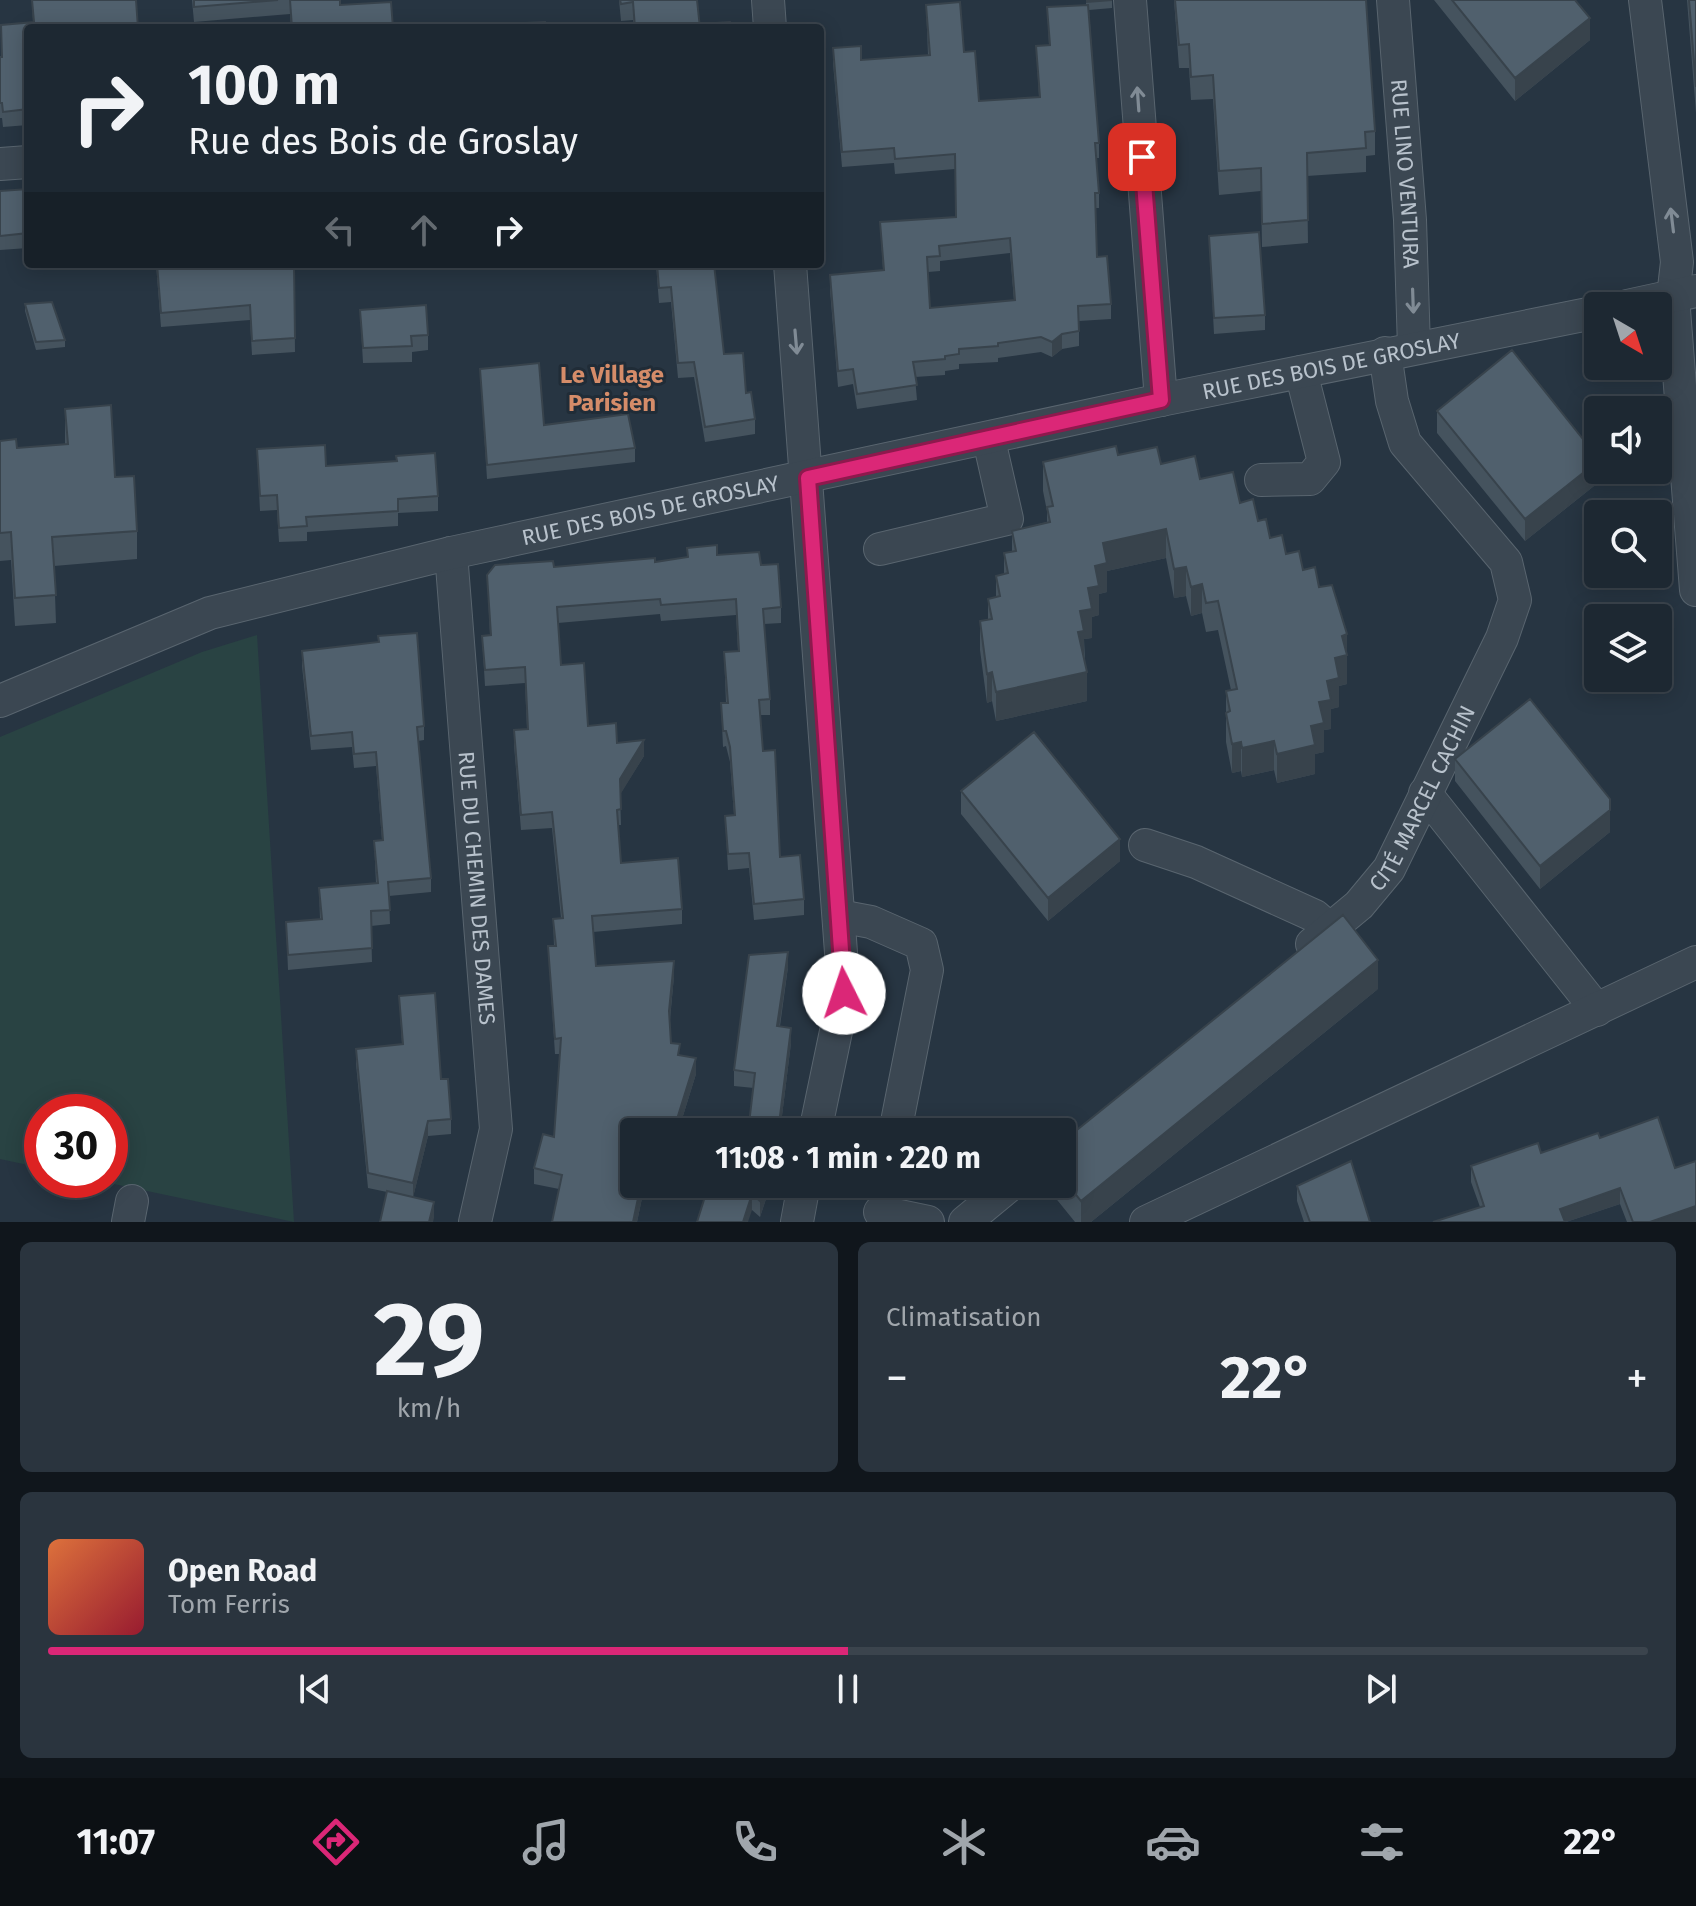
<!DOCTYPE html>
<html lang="fr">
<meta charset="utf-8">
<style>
:root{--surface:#1d2832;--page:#2a343e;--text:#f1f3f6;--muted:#a0a6ac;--line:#3b444d;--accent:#db2777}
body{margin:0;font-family:"Fira Sans",sans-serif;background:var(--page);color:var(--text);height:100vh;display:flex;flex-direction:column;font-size:30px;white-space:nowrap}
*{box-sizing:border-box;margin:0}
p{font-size:26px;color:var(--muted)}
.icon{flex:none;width:44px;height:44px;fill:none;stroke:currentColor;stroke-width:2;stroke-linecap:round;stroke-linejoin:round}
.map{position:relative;height:1222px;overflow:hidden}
.panel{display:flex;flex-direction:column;gap:20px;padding:20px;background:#10161c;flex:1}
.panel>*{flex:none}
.top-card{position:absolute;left:24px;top:24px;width:800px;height:244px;border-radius:8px;box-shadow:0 4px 20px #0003,0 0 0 2px var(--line);background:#1d2832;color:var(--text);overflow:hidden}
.needle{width:52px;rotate:141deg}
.buttons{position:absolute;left:1584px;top:292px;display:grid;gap:16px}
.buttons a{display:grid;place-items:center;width:88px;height:88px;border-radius:8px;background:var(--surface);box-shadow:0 4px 20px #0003,0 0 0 2px var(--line);font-size:40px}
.speed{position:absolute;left:24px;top:1094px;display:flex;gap:16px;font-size:40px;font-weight:700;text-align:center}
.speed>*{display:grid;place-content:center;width:104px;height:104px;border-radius:50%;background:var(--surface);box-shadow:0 4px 20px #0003,0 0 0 2px var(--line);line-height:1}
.speed .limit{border:12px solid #d22;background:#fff;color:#111}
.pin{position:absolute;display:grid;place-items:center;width:68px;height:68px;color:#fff;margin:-34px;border-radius:16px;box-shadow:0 4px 12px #0006}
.me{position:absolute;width:88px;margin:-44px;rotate:356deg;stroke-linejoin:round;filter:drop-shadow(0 0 6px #0008)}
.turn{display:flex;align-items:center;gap:28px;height:168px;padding:0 32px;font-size:36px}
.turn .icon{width:104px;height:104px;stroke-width:2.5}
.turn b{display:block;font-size:56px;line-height:68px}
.lanes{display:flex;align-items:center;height:76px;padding:0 32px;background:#0003;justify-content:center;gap:40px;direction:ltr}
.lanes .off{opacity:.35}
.big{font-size:60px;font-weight:700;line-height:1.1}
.panel .card{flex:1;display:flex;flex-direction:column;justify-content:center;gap:12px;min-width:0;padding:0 28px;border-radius:12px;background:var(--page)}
.panel .dial{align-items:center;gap:0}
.dial b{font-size:104px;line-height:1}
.song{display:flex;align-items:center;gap:24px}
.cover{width:96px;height:96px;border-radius:12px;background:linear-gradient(135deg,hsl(20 70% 55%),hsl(350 70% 35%))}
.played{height:8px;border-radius:4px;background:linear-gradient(90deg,var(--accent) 50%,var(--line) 50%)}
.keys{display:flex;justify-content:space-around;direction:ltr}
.heat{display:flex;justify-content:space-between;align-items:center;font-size:44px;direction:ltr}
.panel .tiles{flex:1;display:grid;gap:20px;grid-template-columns:1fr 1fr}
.card:last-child{grid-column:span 2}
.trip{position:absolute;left:620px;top:1118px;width:456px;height:80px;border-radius:8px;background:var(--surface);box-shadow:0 4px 20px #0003,0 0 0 2px var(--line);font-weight:700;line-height:80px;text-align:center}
.menu{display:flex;height:128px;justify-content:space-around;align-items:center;background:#0c1014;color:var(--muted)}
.menu .icon{width:56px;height:56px}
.menu .on{color:var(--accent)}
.menu b{font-size:36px;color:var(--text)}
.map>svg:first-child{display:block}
</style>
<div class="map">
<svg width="1696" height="1222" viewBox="0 0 1696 1222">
<rect width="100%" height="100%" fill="#273542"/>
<path fill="#294343" d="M257,635l37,587 -199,-42h15v-68h-68v56l-42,-9v-422l202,-85z"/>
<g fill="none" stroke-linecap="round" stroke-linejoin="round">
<defs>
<g id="minor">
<path d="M768,0l2,28"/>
<path d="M1130,0l31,400"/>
<path id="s1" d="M1393,0l17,220 4,128"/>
<path d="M1645,0l32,262 -4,35 23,293"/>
<path d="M0,164l28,-2"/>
<path d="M790,264l54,729 -29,139"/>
<path d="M1627,306l69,-15"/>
<path d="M1261,480l49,-1 14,-17 -23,-90"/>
<path d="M880,549l127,-30 -18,-79"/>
<path id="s2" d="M451,553l45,576 -21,93"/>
<path id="s3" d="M0,701l210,-88 241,-60 710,-153 437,-88"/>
<path d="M1425,793l172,217"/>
<path d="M1145,845l51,17 119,54 15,13"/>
<path d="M839,916l32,6 50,22 6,26 -32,162"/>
<path id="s4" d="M1312,944l47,-39 30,-36 113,-231 13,-38 -9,-38 -101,-119 -13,-42 -7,-48"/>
<path d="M880,1212l48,10"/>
<path d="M128,1222l4,-21"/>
<path d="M797,1222l7,-38"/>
<path d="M965,1222l46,-38"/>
<path d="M1146,1222l550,-260"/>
</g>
</defs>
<use href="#minor" stroke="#59656f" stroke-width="34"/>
<use href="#minor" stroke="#3b4752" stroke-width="32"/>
</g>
<path fill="#45535e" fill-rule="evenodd" d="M32,0h104l-108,28v97l-25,2 -1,-9h-2v-61h2l-1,-32 32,-2z
M192,0h148v5l53,23h-102l-1,-14 -96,8z
M619,0h78l3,28h-66l-1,-8 -12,1z
M1086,0h26v8l-23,2 10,133v15h-3l3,35v15h-4l2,49 14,47v15l-32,2v25l-17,3 -10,8 -11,-5 -43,6v4l-39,2v5l-14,2v4l-30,2 2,23 -60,9 -4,-25 -15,3 -8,-97v-15l53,-5 -3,-48 76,-5 -1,-48 -60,5 -1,-11 -52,4 -9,-104v-15l28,12 67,-5 -2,-50 38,47 15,49 60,-4 -3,-51 13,-1 -2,-38 39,-2zM1010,253l4,48 -84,7 -2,-36 12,-1v-10z
M1174,0h192l9,131v24l-9,1v16l-59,4 1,67 -46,4 -1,-56 -42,4 -6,-96 -22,1 -2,-32h-10z
M1434,0h141l15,40 -75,61z
M1687,0h9v113z
M28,189v59l-28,2v-59z
M1209,236l56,79v15l-51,4z
M156,264h147l-9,1 1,87 -43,3 -2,-35 -89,7z
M656,264h58l10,90 22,39 9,26v15l-50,8 -11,-65 -16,1 -7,-76 -12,1z
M25,304l40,36v7l-29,3 -11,-39z
M360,310l68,25v15l-16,2v10l-49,1z
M480,369l64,56 91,23v14l-148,17z
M65,409l50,68 22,54v28l-83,7 2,57 -41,3 -4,-66 -11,1v-120l17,7 48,-4z
M1437,411l162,59v12l-74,59 -88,-108z
M257,449l69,17 112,30v15l-40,2v13l-91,6v9l-28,1 -2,-32 -17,1z
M1118,455l43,9 39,15 40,24 18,18 12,17 49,49 28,47v50l-8,2v21l-8,2v20l-7,1v22l-9,2v20l-38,9 -3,-13 -32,7 -1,-6 -9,2 -6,-31v-51l5,-1 -13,-60 -12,2 -4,-19 -11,3 -5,-20 -12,2 -8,-40 -59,13v21l-8,2v21l-7,2v21l-8,1 3,62 -91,20 -4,-20 -5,2 -7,-53v-29l8,-2v-20l8,-2v-21l8,-2v-21l8,-2v-20l35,-9v-11l-4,-20v-29z
M687,548l74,17 20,42v16l-17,1 6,75v16h-10l3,36 17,106 24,42v16l-50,5 -5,-52 -21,2 -3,-54 9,-1 -4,-53 -4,-16 -3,1 -2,-44h5l-2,-51 14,-1 -2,-36 -75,6 -1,-7 -102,9 3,42 27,61 29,17 27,13 -24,38 1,31h-3l3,38 61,46v15l-89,8 3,34 78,10 -4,44 1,23 9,12 16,19 -18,58h-44v52h11l-8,38 -78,-33 -25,-5v-16l20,-31 6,-83h-5l-7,-108h6l-1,-27 8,-1 -9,-90 -31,2 -7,-85v-15l13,-1 -2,-46 -40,3 -3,-50 8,-1 -3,-60 67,-8 101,-5 32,-5z
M302,651l122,75v14l-6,1 13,137v14l-42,4 1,28 -19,2 1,36 -84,8 -2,-48 34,-3 -1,-31 57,-5 -2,-42 8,-1 -6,-74 -22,2 -2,-21 -41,3 -9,-84z
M1455,759l155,73 -70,57 -85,-108z
M961,791l159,70 -72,60 -87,-107z
M788,967l-8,59 11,17 -11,89h-32l6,-44 -20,-2v-16z
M1378,989l-287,233h-16l-30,-37v-1h17v-42z
M399,996l42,83 10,40v15l-23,2 -15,61 21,21 -47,-26 -19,-4 -12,-124v-15l46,-5z
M1600,1138l75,30 21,-7v61h-69l-7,-18 -54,18h-133l47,-15 -9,-25v-16l70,-13z
M669,1184h102l-11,33 -8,-7 -48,-10z
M1297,1186l73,36h-66l-7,-21z"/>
<path fill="#38434c" d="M1590,18v22l-75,61v-23z
M1062,334v15l-10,8v-15z
M1598,461l1,21 -74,59v-22z
M1166,529v29l-59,13v21l-8,2v21l-7,2v21l-8,1v21l-6,-28 2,-21 23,-68z
M1186,567v29l-12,2v-29z
M1202,584v29l-11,3v-29z
M1347,634v50l-8,2v21l-8,2v20l-7,1v22l-9,2v20l-38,9v-29l34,-28 31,-90z
M992,672v29l-5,2v-29z
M1087,672v29l-91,20v-29z
M644,740v16l-24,39v-16z
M1274,741v29l-32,7v-29z
M1241,742v29l-9,2v-29z
M1610,810v22l-70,57v-23z
M1120,839v22l-72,60v-23z
M788,952v15l-11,75v-16z
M1378,960v29l-287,233h-10v-21z
M674,961v15l-5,51v-16z
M791,1028v15l-11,89h-2z
M696,1058v16l-18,58h-5z
M428,1121v15l-15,62v-15z
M641,1184h4l-8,38h-4z
M766,1184h5l-11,33v-16z
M1620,1188v16l-54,18h-6v-13z
M752,1194v16l-4,12h-5z
M434,1202v16l-1,4h-4z
M1696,1206v16h-46z"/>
<path fill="#50606d" stroke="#38434c" stroke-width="2" fill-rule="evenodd" d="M32,0h104l2,28h-110v81l-25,3 -1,-9h-2v-46h2l-1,-32 33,-3z
M194,0h84l-84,7z
M290,0h50v5l51,-3 2,26h-101z
M620,0h77l3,28h-65l-2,-26 -12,2z
M1087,0h25l-25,2z
M1175,0h191l9,131 -10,1 1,16 -59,5 1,67 -46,4 -1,-56 -42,3 -6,-96 -22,2 -2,-33 -10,1z
M1452,0h123l15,18 -75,60z
M1689,0h7v87z
M960,2l4,50 11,-1 4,50 61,-4 -4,-51 14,-1 -3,-38 41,-2 11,138h-4l4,50h-4l2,64 10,-1 4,48 -33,2 1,25 -17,3 -10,8 -11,-5 -43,6v3l-39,3v5l-14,2v3l-32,3 4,23 -60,9 -4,-25 -15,2 -8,-96 54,-5 -4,-48 76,-5 -1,-63 -60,5 -1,-11 -52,4 -9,-104 28,-2v14l69,-5 -4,-50zM1010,238l5,62 -85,8 -3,-51 13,-1 -1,-10z
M545,22l1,6h-45v-4z
M730,22l1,6h-30l-1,-4z
M215,23l1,5h-63z
M28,189v44l-28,3v-45z
M1259,232l6,83 -51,3 -5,-82z
M157,264h137l1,74 -43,3 -2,-36 -89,8z
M657,264h57l10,90 19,-1 3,40 5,-1 4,27 -50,8 -11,-65 -16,1 -7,-76 -12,1z
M52,302l13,38 -29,2 -11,-38z
M426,305l2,30 -17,1 1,10 -49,2 -3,-38z
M1512,350l86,108v3l-73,58 -88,-108z
M539,363l5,62 84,-11 7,34 -148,17 -7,-96z
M111,405l4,72 19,-1 3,55 -85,6 4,58 -41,3 -4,-66 -11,1v-92l16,-2 1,9 51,-4 -3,-35z
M325,445l1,21 71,-5 -1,-5 39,-3 3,43 -40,3v12l-92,6 1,9 -28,2 -2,-33 -17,1 -3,-47z
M1116,446l2,9 39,-8 4,17 34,-8 5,23 33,-7 7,31 13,-4 5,22 8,-2 4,19 12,-3 4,19 13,-3 4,19 12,-3 4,20 13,-2 15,49 -5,2 5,19 -12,3 4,20 -12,3 4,19 -12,2 5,21 -13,3 4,19 -38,9 -3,-13 -32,7 -1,-6 -9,2 -6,-31 4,-2 -4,-20 11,-2 -19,-88 -12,2 -4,-19 -11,3 -5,-20 -12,2 -8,-40 -63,14 4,20 -12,3 4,20 -11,2 4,21 -12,2 4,20 -6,1 9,40 -91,20 -4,-20 -5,2 -7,-53 12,-2 -4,-20 12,-3 -4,-20 12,-3 -4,-20 12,-2 -4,-20 38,-9 -3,-15 6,-1 -10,-44z
M717,545v10l42,-3 2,13 17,-1 3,43 -18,2 7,90 -11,1 4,51 12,-1 5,107 20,-2 4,44 -50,5 -5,-51 -21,1 -3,-38 10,-1 -5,-68 -4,-16h-3l-2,-28h7l-4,-51 15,-1 -3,-52 -75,6 -1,-6 -103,8 4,58 23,-2 4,63 28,-3 1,20 27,-3 -24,39 1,30 -4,1 4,53 57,-5 4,51 -90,7 4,50 78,-5 -5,50 2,32 9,1 -2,11 18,3 -23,74h-39v52h7l-8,38h-81l10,-47 -28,-7 9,-34 11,3 7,-99 -6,1 -7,-93h8l-3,-27 10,-1 -11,-106 -31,3 -7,-85 14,-1 -3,-62 -40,3 -3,-34 9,-1 -4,-60 8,-10 58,-4 1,6 101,-9v4l33,-5 -1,-9z
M417,633l7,93 -7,1 14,151 -43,4 2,28 -19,1 1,37 -84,7 -2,-33 36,-3 -3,-31 59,-5 -4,-42 9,-1 -7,-88 -22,2 -2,-22 -41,4 -9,-85 77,-9 -1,-6z
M1530,699l80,100v11l-70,56 -85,-107z
M1034,732l86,107 -72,59 -87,-107z
M1343,915l35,45 -297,241 -19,-24v-35z
M788,952l-11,74 14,2 -13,104h-30l7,-59 -21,-3 15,-115z
M435,993l6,86h7l3,40 -23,2 -15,62 -45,-10 -12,-124 47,-5 -4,-48z
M1658,1117l17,51 21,-7v45l-46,16h-17l-13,-34 -60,21 5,13h-132l51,-16 -13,-40 67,-23 3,10 57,-20 2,5z
M1351,1161l19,61h-60l-13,-36z
M703,1184h63l-6,17 -8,-7 -9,28h-46l11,-35z
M387,1191l47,11 -5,20h-49z"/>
<defs><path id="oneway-shaft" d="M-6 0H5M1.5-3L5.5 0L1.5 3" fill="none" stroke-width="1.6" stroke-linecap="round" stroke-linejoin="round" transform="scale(2)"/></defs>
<g stroke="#808b95">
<use href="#oneway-shaft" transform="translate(1138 99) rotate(-94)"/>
<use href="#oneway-shaft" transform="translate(1672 220) rotate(-97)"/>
<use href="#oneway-shaft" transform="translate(1413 301) rotate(88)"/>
<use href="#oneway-shaft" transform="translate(796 342) rotate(85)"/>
</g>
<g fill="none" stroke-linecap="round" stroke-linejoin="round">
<defs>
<path id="route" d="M844,993l-36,-515 353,-78 -19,-243"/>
</defs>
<use href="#route" stroke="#8e194d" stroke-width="20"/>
<use href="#route" stroke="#db2777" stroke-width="14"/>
</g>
<g text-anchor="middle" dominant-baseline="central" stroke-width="6" stroke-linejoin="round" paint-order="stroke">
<g font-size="22" fill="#b8c2cc" stroke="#202c37">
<text stroke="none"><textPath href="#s1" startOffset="174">RUE LINO VENTURA</textPath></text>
<text stroke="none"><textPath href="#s3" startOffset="1376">RUE DES BOIS DE GROSLAY</textPath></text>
<text stroke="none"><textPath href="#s3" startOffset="680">RUE DES BOIS DE GROSLAY</textPath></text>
<text stroke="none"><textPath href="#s4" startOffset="186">CITÉ MARCEL CACHIN</textPath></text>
<text stroke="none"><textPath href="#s2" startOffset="336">RUE DU CHEMIN DES DAMES</textPath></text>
</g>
<g font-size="24" font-weight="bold" fill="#d58c69" stroke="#202c37">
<text x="612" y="375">Le Village<tspan x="612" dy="28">Parisien</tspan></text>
</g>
</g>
</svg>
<div class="buttons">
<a><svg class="needle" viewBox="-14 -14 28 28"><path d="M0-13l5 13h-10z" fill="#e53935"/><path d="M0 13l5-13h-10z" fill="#a0a6ac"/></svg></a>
<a><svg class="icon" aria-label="sound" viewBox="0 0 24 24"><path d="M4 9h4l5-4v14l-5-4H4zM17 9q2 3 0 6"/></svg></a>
<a><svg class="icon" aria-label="search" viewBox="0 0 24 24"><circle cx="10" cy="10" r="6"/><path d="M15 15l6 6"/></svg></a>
<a><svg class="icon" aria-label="layers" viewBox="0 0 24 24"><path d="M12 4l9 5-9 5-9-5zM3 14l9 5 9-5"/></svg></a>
</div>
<div class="speed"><div class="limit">30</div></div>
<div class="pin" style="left:1142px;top:157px;background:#d93025"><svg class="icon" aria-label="arrive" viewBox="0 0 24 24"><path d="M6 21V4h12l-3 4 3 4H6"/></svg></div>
<svg class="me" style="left:844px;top:993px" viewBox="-20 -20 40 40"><circle r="19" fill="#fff"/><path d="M0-13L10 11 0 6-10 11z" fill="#db2777"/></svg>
<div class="trip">11:08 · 1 min · 220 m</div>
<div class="top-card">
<div class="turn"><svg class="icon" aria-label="right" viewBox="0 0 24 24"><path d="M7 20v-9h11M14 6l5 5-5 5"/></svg><div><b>100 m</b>Rue des Bois de Groslay</div></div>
<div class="lanes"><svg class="icon off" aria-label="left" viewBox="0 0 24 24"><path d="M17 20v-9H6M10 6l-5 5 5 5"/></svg><svg class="icon off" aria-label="ahead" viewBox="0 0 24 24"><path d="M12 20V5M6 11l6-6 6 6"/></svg><svg class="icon" aria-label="right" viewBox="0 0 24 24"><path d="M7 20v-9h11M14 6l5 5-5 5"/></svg></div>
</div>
</div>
<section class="panel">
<div class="tiles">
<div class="card dial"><b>29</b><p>km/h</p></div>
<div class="card"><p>Climatisation</p>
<div class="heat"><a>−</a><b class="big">22°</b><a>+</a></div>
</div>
<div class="card">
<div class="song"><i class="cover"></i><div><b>Open Road</b><p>Tom Ferris</p></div></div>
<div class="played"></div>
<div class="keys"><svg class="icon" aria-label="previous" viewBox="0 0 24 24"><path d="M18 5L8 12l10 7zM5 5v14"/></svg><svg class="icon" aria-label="pause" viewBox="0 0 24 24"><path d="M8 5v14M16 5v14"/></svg><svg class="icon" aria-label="next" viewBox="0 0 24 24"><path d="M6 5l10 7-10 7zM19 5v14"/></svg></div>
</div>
</div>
</section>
<nav class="menu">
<b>11:07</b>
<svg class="icon on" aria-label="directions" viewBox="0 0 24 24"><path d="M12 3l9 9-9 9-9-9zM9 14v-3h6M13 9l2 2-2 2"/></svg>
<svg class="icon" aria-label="music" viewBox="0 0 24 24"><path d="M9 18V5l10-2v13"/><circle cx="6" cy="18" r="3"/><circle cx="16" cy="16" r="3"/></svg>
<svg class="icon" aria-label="phone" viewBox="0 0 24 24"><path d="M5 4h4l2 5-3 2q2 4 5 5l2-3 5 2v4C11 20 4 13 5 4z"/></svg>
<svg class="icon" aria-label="climate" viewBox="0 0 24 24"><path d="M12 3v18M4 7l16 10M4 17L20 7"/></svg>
<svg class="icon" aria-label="car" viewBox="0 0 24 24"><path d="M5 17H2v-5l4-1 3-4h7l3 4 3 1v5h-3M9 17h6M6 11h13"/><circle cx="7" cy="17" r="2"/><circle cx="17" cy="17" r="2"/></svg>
<svg class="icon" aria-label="filters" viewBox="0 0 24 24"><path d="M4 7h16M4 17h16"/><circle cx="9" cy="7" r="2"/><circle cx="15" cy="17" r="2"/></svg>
<b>22°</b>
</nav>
